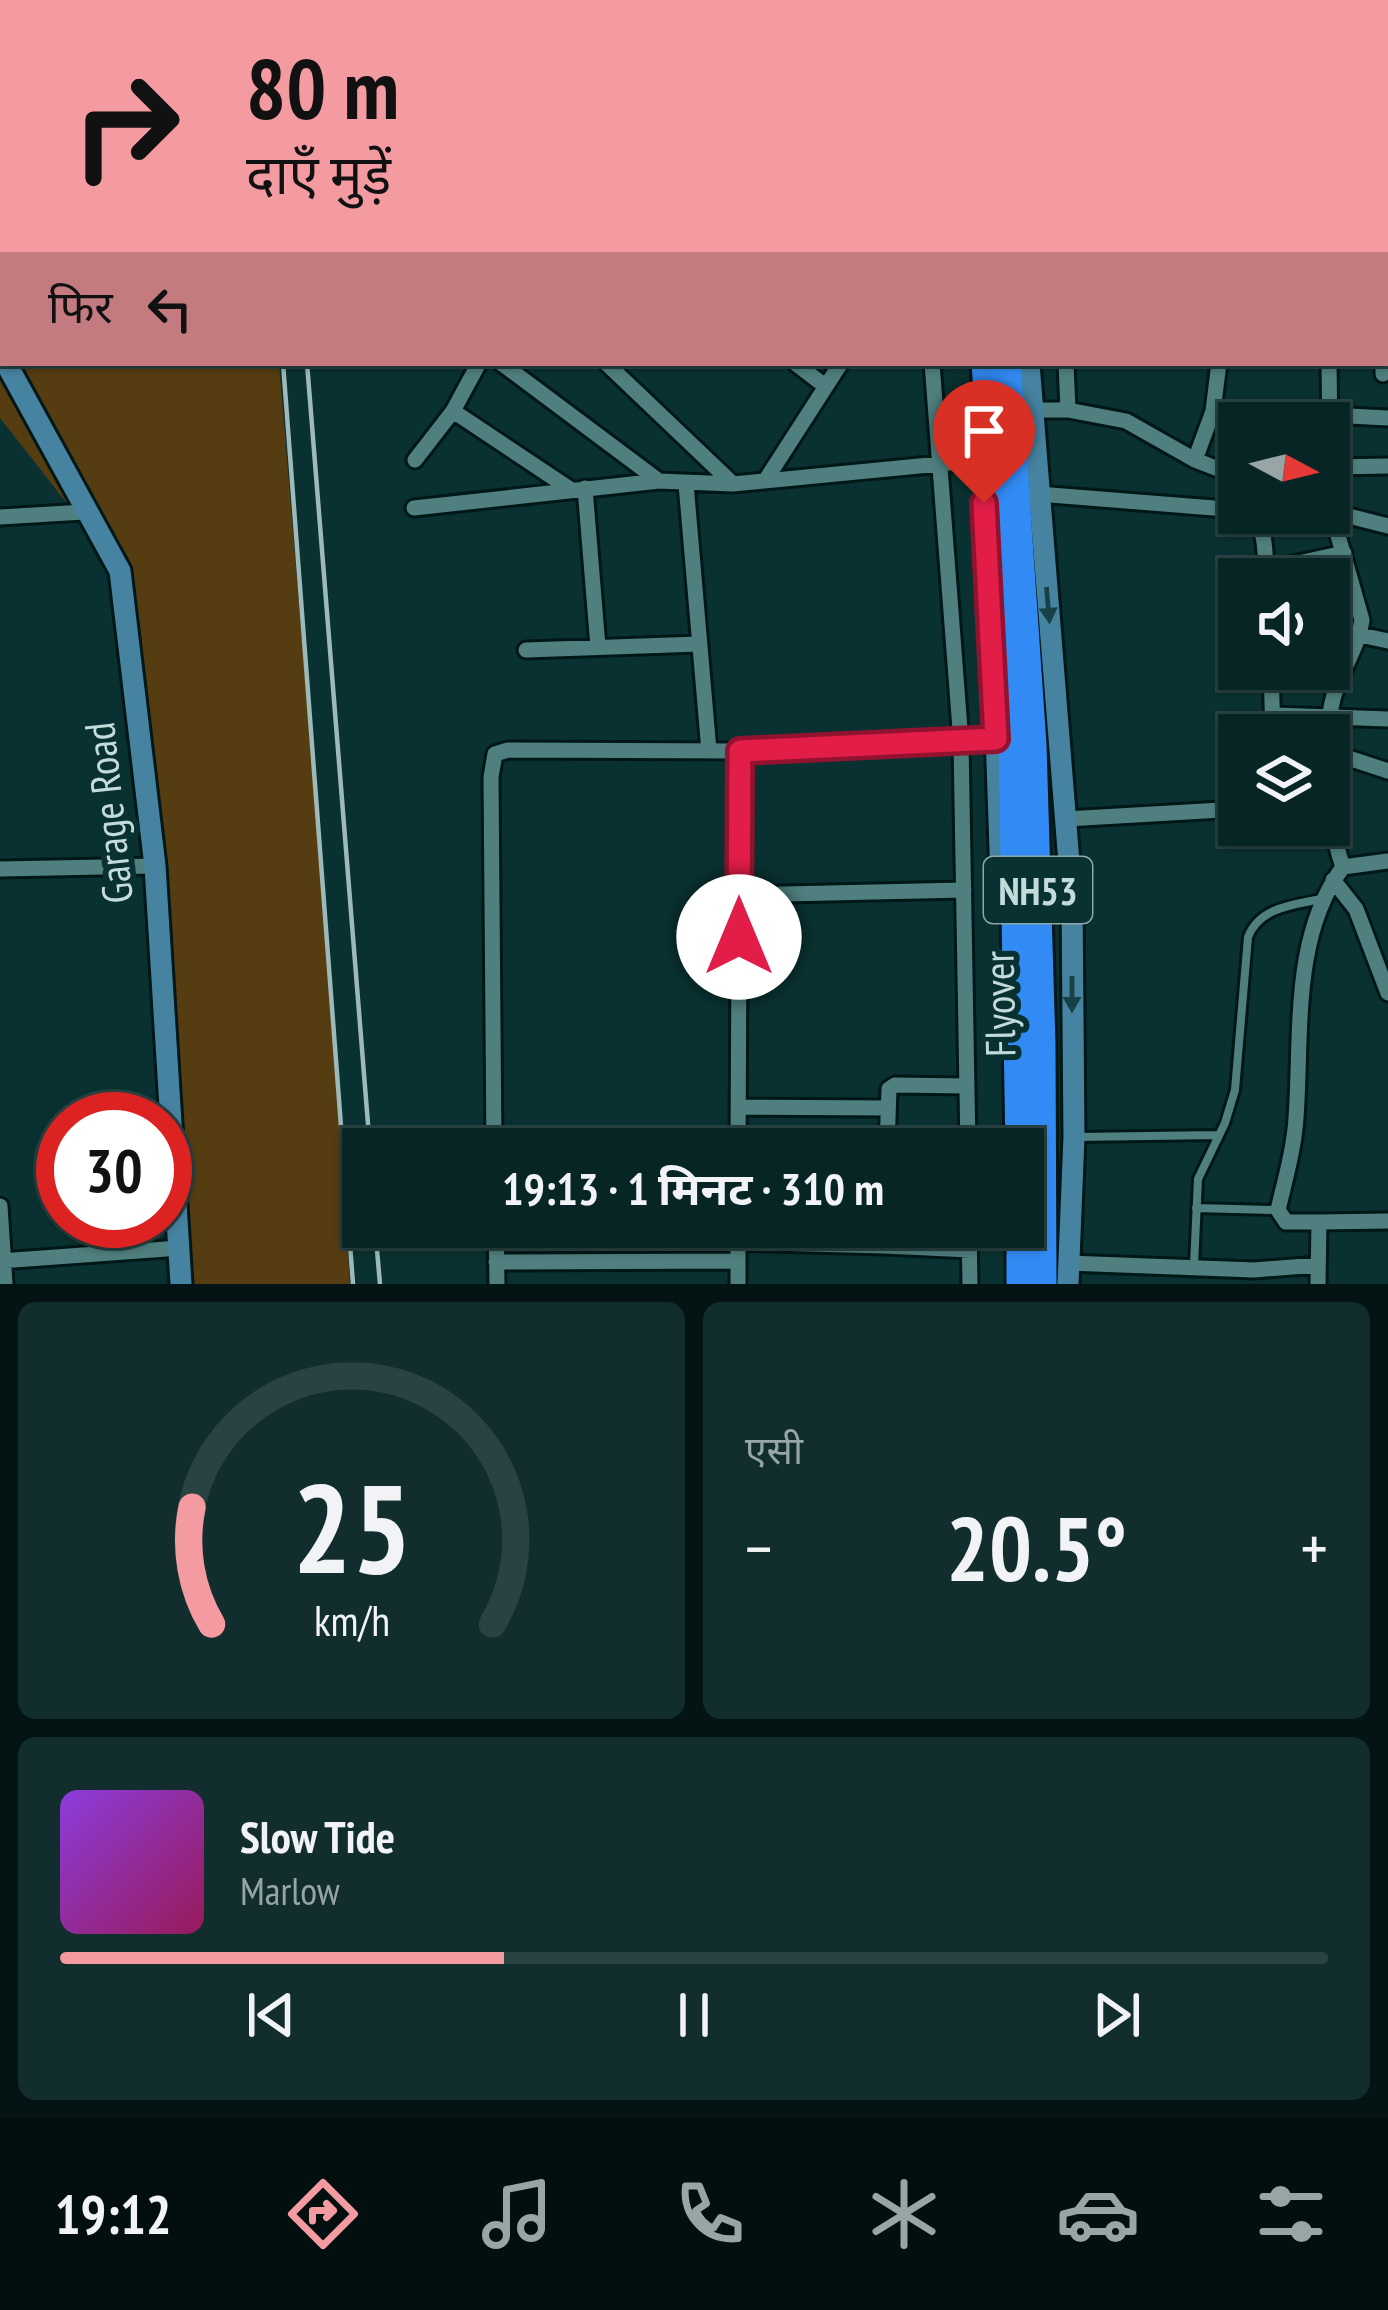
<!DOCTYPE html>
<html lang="hi">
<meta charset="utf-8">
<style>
:root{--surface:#082525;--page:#112d2d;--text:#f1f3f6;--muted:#98a5a7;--line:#294242;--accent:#f49aa1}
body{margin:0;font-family:"PT Sans Narrow","Noto Sans Devanagari",sans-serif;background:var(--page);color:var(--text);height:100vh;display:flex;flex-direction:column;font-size:45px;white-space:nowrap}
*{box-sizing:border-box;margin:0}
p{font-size:39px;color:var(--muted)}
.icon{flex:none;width:66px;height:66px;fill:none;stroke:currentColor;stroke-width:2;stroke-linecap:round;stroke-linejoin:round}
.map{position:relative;height:1284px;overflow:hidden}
.sheet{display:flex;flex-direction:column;gap:18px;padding:18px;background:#041414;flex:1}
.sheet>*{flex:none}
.guide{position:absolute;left:0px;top:0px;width:1389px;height:366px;box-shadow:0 3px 9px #0004,0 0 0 3px var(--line);background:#f49aa1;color:#111;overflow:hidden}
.needle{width:78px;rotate:97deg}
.buttons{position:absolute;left:1218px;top:402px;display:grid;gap:24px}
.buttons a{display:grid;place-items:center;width:132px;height:132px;border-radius:0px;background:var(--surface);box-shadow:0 3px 9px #0004,0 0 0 3px var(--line);font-size:60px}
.speed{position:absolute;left:36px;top:1092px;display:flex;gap:24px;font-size:60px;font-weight:700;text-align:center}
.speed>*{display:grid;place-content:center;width:156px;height:156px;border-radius:50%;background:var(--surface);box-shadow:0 3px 9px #0004,0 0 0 3px var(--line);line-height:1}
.speed .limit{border:18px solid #d22;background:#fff;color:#111}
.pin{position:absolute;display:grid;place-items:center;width:102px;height:102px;color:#fff;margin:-123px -51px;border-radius:50% 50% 50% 0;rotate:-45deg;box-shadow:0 0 12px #0007}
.pin .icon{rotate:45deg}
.me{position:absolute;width:132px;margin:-66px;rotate:0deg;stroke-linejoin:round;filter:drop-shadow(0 0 9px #0008)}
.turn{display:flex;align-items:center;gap:42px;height:252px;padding:0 48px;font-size:54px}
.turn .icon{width:156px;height:156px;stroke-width:2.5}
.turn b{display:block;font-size:84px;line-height:102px}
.then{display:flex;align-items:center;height:114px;padding:0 48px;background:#0003;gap:24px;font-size:45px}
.big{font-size:90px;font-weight:700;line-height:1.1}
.sheet .card{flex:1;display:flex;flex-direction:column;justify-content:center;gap:18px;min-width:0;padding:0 42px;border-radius:18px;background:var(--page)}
.sheet .dial{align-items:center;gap:0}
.dial svg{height:312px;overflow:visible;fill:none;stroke:var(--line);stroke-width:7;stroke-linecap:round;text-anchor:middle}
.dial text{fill:var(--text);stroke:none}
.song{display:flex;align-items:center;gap:36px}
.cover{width:144px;height:144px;border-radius:18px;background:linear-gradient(135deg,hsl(270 70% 55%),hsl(330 70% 35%))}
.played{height:12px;border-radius:6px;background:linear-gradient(90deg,var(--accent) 35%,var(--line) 35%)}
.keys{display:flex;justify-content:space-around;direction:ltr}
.heat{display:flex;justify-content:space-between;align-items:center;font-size:66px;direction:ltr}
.sheet .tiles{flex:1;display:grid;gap:18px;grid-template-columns:1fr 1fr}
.card:last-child{grid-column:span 2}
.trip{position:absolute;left:342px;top:1128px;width:702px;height:120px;border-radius:0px;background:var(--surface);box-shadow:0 3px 9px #0004,0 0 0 3px var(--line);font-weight:700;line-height:120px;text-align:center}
.dock{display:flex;height:192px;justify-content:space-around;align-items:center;background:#030f0f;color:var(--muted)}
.dock .icon{width:84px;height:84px}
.dock .current{color:var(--accent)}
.dock b{font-size:54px;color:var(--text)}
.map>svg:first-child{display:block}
</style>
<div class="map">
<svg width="1388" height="1284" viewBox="0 0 1388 1284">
<rect width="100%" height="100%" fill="#0a3131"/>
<path fill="#563c11" d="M0,0h248l1,3h-246v360h276l47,566 24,355h-169l-61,-713 -120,-153z"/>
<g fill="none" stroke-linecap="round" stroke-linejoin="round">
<defs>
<path id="lane" d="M1076,1137l143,-2
M1196,1208l80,2
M1194,1265l4,-86 27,-56 10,-33 13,-153c12,-30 45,-32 73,-38"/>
<path id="street" d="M496,0l3,3
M696,0l3,3
M903,0l1,3
M1383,0v3
M404,3l2,-3
M759,3l3,-3
M1030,3l47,-3
M1328,3v-3
M1386,59h2
M1386,101v8
M1386,237h2
M0,260l3,-2
M1386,285h2
M501,363l158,118
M606,363l127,121
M795,363l30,23
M932,363l29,379 7,407
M1066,363l2,47
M1383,363v11
M1033,410h35l58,11 69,39 44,17
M453,411l117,78
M1213,411l30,12
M1330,415l58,3
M415,460l38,-49 26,-48
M1195,460l18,-49 6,-48
M1331,467l57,-1
M765,481l76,-118
M686,484l23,267
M585,488l13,159
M1038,494l201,16
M414,508l245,-27 74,3 248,-24
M1329,511l59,15
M1250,513c17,14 15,42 16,63
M0,517l84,-5
M1266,570l78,-17
M1360,635l28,6
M526,650l173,-6
M1271,669l2,66
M1274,715l114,4
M1333,753l55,18
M1066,819l173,-10
M1343,867l45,-6
M0,869l155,-3
M1333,880l23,29 32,84
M740,895l224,-5
M738,1107l150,1
M494,1149l-3,-372 4,-23 13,-4 232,1 256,-12
M738,1149l2,-398
M887,1149l2,-60 6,-4 72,1
M0,1206l5,78
M1319,1222h-33l-8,-12c7,-30 16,-61 18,-92 6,-82 -5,-182 47,-251 -16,-46 -9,-66 -10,-112 -1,-20 -6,-36 0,-56 7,-28 25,-50 29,-79l-31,-109 -2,-148
M496,1227l1,57
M969,1227l1,57
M738,1242l147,4 1,-19
M885,1246l85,4
M0,1261l180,-13
M496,1262l242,-1
M1068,1263l186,7 64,-5
M738,1284v-57
M1318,1284l1,-62 69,-1"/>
<path id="secondary" d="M941,0v3
M1001,0v3
M6,363l114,208 35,295 26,418
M1029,363l43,537 2,237 -6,147
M993,646l8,232"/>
<path id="highway" d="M955,0v3
M980,0l1,3
M985,363l27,374 7,412
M1007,363l26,382 9,300 1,239
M1020,1227v57"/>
</defs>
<use href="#lane" stroke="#001717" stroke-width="14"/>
<use href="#street" stroke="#001717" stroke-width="21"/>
<use href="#secondary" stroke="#001717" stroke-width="27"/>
<use href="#highway" stroke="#001717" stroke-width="33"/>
<use href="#lane" stroke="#4f7f7e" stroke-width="8"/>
<use href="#street" stroke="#4f7f7e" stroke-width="15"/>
<use href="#secondary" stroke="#4683a1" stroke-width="21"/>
<use href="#highway" stroke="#328bf4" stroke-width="27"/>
<path stroke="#9eb9b9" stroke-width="4.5" d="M246,0l1,3
M277,0v3
M283,363l70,921
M307,363l63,786
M375,1227l5,57"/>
</g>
<defs><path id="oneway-solid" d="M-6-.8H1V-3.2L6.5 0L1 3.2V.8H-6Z" transform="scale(3)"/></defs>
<g fill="#164147">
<use href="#oneway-solid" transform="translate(1048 605) rotate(85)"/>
<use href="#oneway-solid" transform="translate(1072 994) rotate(90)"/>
</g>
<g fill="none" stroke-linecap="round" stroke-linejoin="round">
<defs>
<path id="route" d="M739,937l1,-186 256,-12 -12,-236"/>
</defs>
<use href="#route" stroke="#92132f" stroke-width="30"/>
<use href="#route" stroke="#e11d48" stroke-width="21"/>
</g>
<g text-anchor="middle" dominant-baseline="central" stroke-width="12" stroke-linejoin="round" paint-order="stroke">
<rect fill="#0a3131" stroke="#8ca8a8" stroke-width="3" x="984" y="857" width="108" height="66" rx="9"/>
<g font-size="39" font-weight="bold" fill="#c3dbdb">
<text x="1038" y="890">NH53</text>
</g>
<g font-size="42" fill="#c3dbdb" stroke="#0a3131">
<text transform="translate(108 813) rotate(-96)">Garage Road</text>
<text transform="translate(999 1004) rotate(-91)">Flyover</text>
</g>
</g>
</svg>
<div class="buttons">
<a><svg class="needle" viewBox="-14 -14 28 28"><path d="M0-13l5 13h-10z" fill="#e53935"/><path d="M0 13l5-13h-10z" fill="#98a5a7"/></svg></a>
<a><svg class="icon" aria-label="sound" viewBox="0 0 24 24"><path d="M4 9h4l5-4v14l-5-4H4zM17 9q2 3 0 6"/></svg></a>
<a><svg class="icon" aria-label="layers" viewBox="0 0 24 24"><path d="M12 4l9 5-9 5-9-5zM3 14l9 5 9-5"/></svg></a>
</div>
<div class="speed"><div class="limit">30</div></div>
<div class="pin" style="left:984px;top:503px;background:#d93025"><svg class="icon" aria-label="arrive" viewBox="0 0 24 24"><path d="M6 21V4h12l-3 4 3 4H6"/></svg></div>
<svg class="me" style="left:739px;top:937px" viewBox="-20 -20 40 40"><circle r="19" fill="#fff"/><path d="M0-13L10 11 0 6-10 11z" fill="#e11d48"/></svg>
<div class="trip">19:13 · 1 मिनट · 310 m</div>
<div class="guide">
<div class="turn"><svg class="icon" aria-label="right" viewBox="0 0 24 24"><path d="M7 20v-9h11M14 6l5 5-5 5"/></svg><div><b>80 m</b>दाएँ मुड़ें</div></div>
<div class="then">फिर<svg class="icon" aria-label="left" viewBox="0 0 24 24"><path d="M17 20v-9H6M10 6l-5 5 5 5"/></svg></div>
</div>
</div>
<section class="sheet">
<div class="tiles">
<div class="card dial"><svg viewBox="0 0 100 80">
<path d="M14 69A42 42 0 1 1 86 69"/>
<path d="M14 69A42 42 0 0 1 9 39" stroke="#f49aa1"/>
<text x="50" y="56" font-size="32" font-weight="700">25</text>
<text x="50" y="72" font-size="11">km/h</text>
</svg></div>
<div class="card"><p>एसी</p>
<div class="heat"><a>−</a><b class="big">20.5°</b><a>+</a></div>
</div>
<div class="card">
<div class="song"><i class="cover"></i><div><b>Slow Tide</b><p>Marlow</p></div></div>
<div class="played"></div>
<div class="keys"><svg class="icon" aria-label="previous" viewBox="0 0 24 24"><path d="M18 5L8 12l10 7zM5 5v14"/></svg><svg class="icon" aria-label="pause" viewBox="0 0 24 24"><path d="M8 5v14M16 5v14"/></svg><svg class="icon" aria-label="next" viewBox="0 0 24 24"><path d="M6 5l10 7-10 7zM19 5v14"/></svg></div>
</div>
</div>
</section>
<nav class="dock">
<b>19:12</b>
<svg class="icon current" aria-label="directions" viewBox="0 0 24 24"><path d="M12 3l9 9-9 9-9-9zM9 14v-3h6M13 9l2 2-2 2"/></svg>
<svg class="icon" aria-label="music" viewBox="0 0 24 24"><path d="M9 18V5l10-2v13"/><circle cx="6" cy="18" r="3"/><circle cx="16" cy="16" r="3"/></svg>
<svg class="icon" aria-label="phone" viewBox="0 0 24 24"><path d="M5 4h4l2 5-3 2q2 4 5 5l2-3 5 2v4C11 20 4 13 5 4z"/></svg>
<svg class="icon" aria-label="climate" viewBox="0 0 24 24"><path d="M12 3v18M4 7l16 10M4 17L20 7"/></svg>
<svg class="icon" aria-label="car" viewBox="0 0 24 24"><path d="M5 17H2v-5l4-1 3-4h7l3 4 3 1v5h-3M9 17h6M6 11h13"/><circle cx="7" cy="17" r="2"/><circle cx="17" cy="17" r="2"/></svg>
<svg class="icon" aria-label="filters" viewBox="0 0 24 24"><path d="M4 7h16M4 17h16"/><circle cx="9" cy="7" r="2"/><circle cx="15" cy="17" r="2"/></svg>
</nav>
